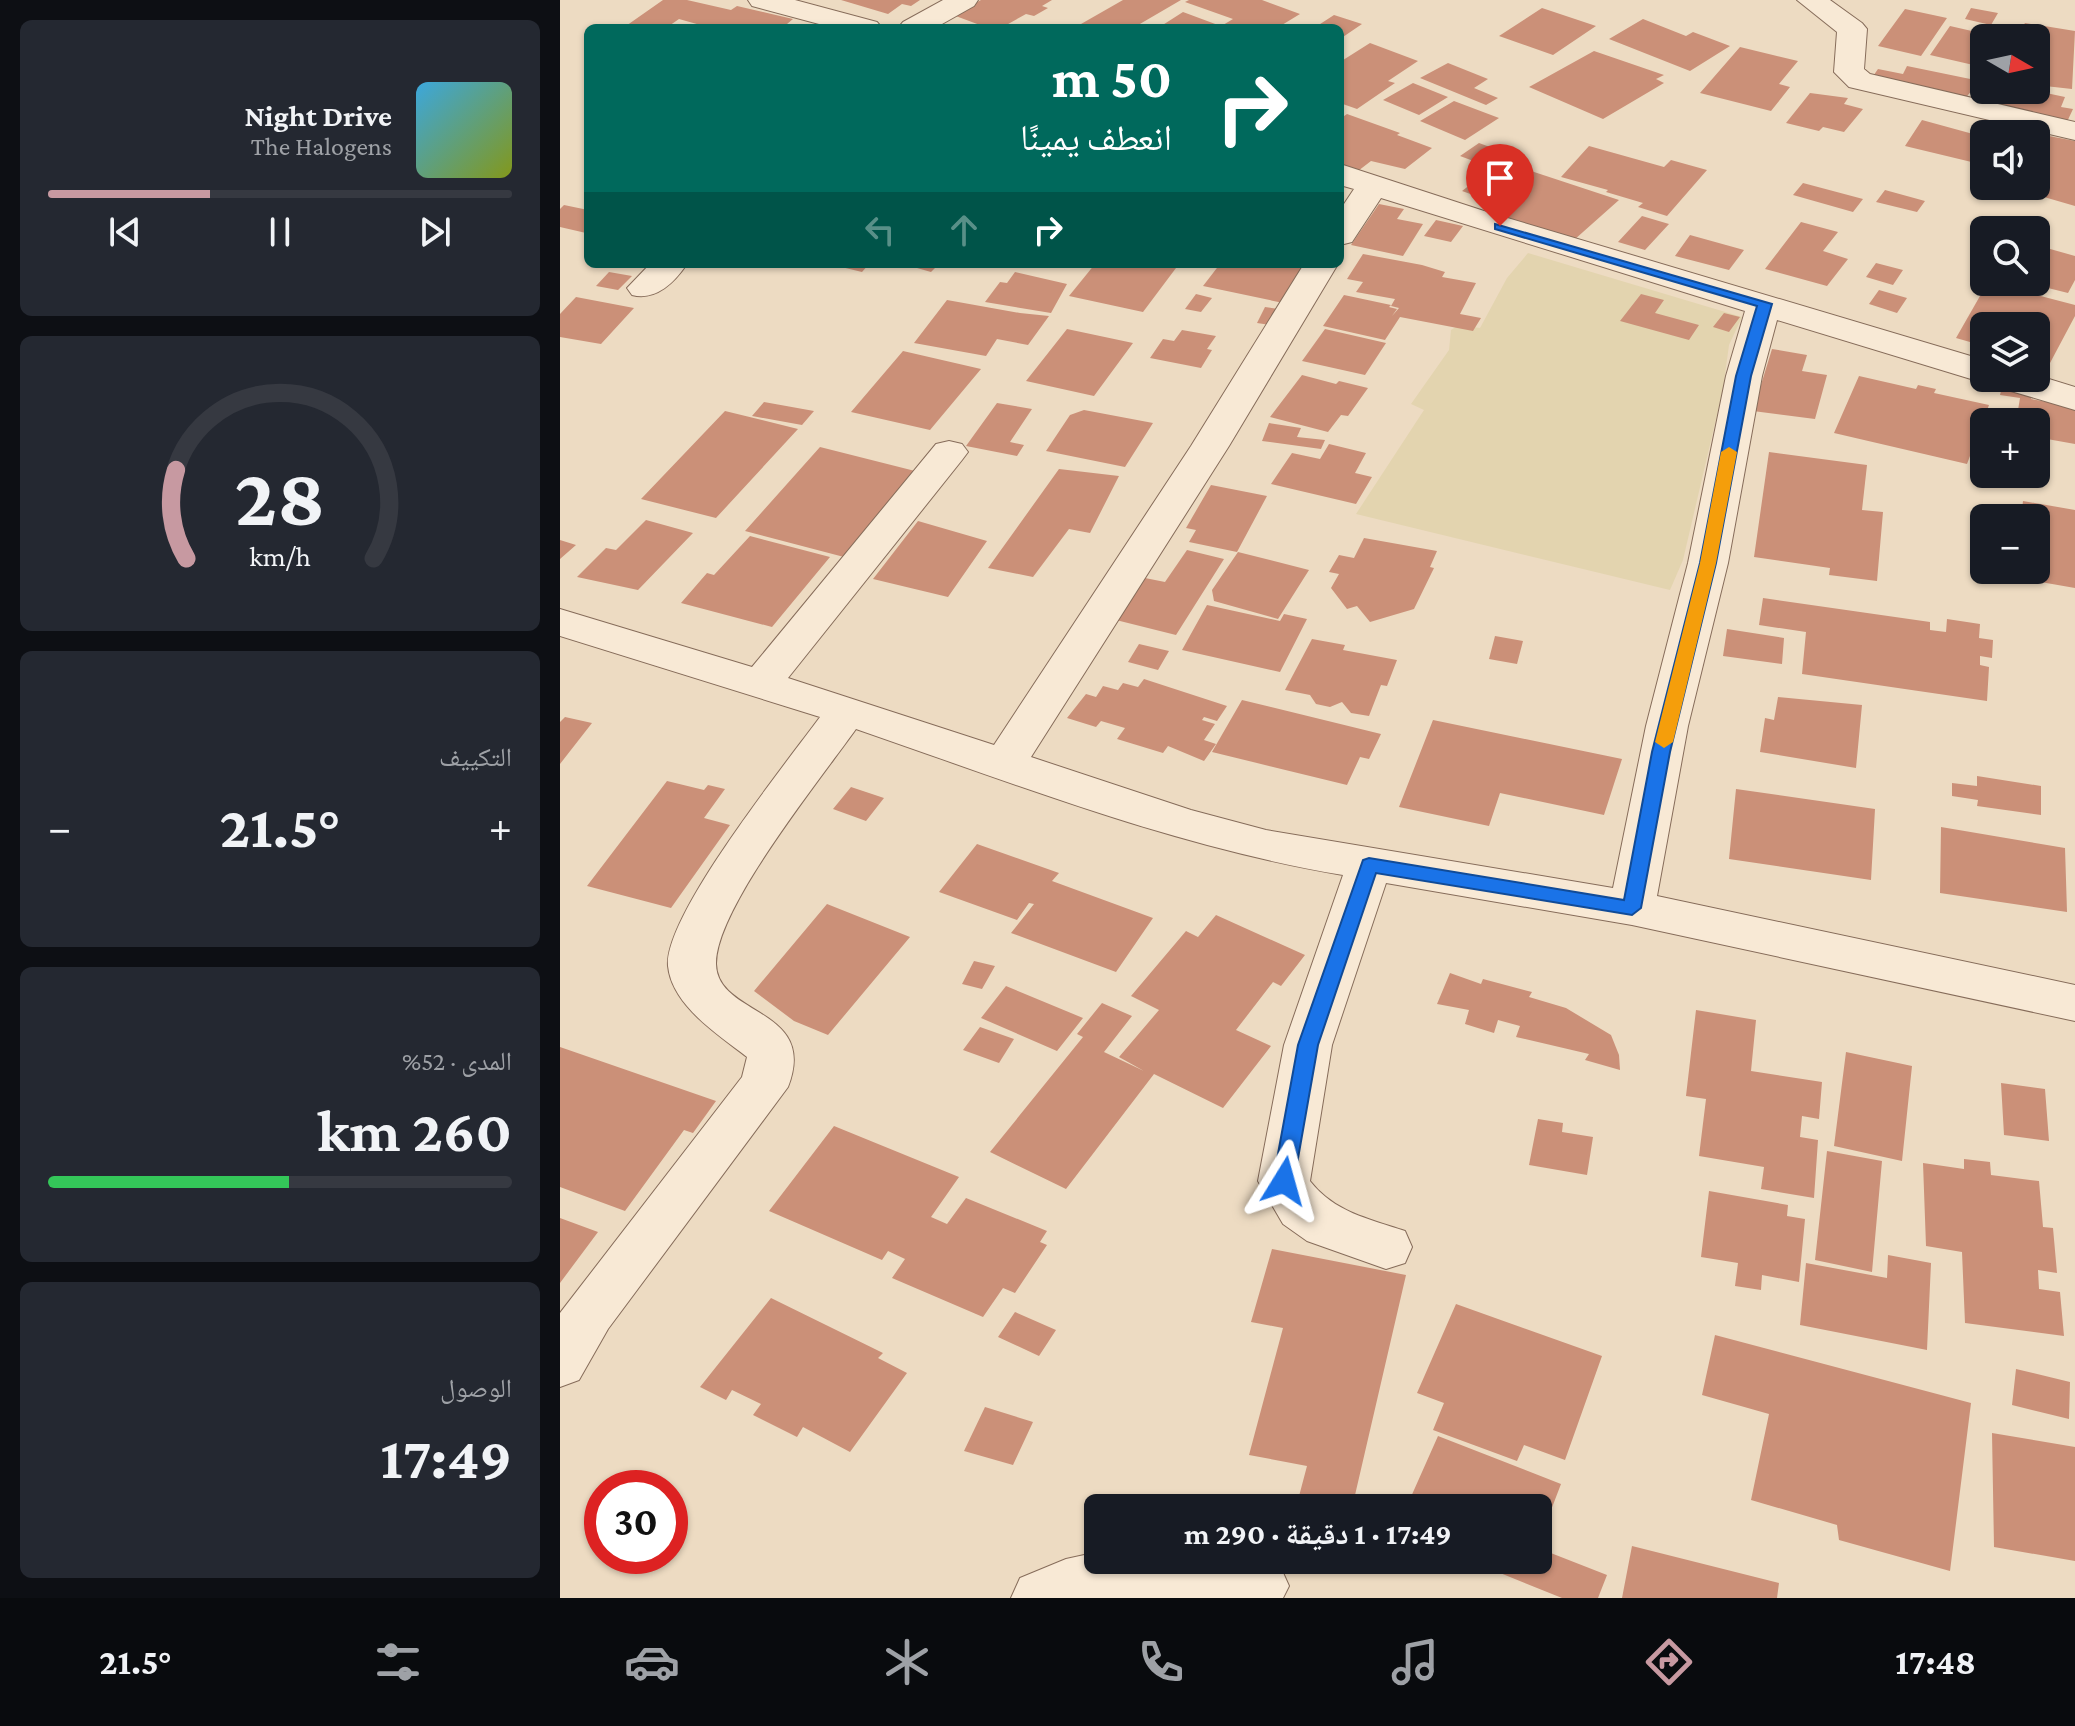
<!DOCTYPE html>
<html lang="ar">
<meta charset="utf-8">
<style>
:root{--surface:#171b24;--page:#242831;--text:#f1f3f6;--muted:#9ea1a6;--line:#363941;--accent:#c799a1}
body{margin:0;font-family:"Crimson Pro","Noto Naskh Arabic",serif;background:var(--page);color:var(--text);direction:rtl;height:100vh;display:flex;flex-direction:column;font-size:30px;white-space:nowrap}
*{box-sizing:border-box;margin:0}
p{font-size:26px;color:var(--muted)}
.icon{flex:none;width:44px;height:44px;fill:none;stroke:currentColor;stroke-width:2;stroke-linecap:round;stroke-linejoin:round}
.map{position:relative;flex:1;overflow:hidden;direction:ltr}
.details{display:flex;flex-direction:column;gap:20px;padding:20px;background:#0d0f14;width:560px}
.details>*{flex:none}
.guide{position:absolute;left:24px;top:24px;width:760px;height:244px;border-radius:12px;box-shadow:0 2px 6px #0004;direction:rtl;background:#00695c;color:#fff;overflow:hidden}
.needle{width:52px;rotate:99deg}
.buttons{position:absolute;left:1410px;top:24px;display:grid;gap:16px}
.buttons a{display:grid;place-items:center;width:80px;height:80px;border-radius:12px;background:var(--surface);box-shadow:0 2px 6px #0004;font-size:40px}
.speed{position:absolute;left:24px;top:1470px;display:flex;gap:16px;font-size:40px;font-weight:700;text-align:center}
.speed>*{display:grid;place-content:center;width:104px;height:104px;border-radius:50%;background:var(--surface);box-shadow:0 2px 6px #0004;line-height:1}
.speed .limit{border:12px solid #d22;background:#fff;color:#111}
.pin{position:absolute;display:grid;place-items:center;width:68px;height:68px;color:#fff;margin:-82px -34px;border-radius:50% 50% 50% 0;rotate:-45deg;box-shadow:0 0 8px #0007}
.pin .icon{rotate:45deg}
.me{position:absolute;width:88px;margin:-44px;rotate:8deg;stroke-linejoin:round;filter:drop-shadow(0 0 6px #0008)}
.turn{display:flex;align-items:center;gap:28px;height:168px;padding:0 40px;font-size:36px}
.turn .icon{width:104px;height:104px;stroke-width:2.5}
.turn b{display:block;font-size:56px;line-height:68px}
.lanes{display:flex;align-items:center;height:76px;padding:0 40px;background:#0003;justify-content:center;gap:40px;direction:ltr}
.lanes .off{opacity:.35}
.big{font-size:60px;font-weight:700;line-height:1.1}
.details .tile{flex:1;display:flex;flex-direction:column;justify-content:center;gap:12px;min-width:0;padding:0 28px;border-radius:12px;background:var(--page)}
.details .dial{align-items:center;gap:0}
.dial svg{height:208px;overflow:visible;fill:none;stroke:var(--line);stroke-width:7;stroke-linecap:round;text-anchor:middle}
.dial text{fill:var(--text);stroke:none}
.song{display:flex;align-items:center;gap:24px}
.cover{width:96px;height:96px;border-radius:12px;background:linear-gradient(135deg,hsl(200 70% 55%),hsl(70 70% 35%))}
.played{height:8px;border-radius:4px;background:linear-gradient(90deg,var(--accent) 35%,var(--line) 35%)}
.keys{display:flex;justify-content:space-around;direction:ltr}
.heat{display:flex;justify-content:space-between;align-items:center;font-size:44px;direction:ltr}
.charge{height:12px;border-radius:6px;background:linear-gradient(90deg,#34c759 52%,var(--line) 0)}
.trip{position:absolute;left:524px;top:1494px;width:468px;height:80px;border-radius:12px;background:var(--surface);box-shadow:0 2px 6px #0004;font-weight:700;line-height:80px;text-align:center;direction:rtl}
.tab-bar{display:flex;height:128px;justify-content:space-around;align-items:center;background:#090b0e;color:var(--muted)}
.tab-bar .icon{width:56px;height:56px}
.tab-bar .on{color:var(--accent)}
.tab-bar b{font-size:36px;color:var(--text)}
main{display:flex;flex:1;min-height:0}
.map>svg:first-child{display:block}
</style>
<main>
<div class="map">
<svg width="1515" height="1598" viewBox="0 0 1515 1598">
<rect width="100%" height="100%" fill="#eddbc2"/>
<path fill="#e3d4af" d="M968,253l214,64 -13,28 -6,44 -40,171 -13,30 -314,-76 68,-104 -13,-6 38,-54 2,-20 8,-5 21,3 27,-50z"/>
<path fill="#cb9078" d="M103,0h24l44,10 6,-4 56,13 -6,5 12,4h-88l-32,-9 -13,9h-43z
M281,0h79l-9,6 -9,-2 -14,10z
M421,0h71l-10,6 6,2 -14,8 -8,-2 -25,14h-13l-35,-13z
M563,0h58l-48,28h-59z
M629,0h73l38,14 -23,14h-46l-8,-3 10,-6 -48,-17z
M982,8l54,18 -43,29 -54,-19z
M1411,8l27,5 -7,12 -26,-6z
M1345,9l42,9 -26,38 -43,-10z
M623,12l43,16h-68z
M774,15l28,9 -22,15v-11h-26z
M1083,19l43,17 7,-4 37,14 -40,25 -81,-32z
M1465,23l50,8 -3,58 -36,-4v-47h-21z
M1390,26l48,11 -14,1 -2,29 -52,-12z
M810,43l48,18 -30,20 7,2 -38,26 -17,-6v-41z
M1180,47l58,14 -19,23 11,3 -19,24 -71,-18z
M1034,51l70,24 -8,4 8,4 -61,36 -74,-32z
M888,63l40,16 -14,9 24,10 -12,7 -66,-27z
M1347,66l73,15 -18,21 -93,-20 9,-13 25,5z
M853,83l35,14 -29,18 -36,-15z
M1437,90h35l33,7 -4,10 12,2 -7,15 -78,-17z
M1250,93l38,5 -4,6 19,5 -19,23 -21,-5 -4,4 -33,-8z
M894,101l45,17 -34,22 -45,-19z
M787,114l53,19 -3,2 35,13 -27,21 -34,-8 -13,10 -18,-7v-45z
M1362,120l62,17v28l-79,-19z
M1489,136l26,5v65l-65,-19 26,-1v-18z
M919,143l43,16 -19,13 -43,-16z
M1029,146l75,21 7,-7 36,10 -40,46 -29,-9 5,-4 -37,-11 2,-2 -47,-13z
M968,170l91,30 -45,40 -82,-28 7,-5 -10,-4z
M915,181l14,6 -13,9 -14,-5z
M1243,183l60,16 -10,13 -60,-17z
M1325,190l40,11 -8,11 -41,-10z
M819,204l25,5 -7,10 26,5 -20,32 -52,-11z
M4,205l24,5 -2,23 -26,-6v-18z
M1082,216l27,8 -24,26 -27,-8z
M876,220l27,6 -12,16 -27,-6z
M1241,222l37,10 -15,19 25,8 -21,27 -62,-17z
M1130,235l54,15 -15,20 -54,-14z
M1476,245l39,11v24l-7,13 -40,-10 8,-1z
M803,254l59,11 23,7 -3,5 34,6 -16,31 21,4 -8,13 -73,-14 -15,23 -62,-14 21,-31 47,10 -2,2 8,2 -5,7 7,-8 -8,-2 4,-7 -39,-7 7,-10 -16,-3z
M1316,263l27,7 -10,15 -27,-8z
M269,264h40l-7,8z
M343,264h36l-8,8z
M535,264h84l-36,48 -74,-16z
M660,264l30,3 3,-3h61l-26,40 -85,-18z
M49,272l23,4 -14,14 -22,-4z
M455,272l52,12 -16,29 -66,-11 15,-20 7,1z
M1428,282l87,23v11l-25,47 -14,-3v-34h-52v20l-28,-8z
M1319,290l28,8 -10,15 -28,-9z
M636,294l16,4 -11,14 -16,-3z
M1081,294l23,6 -9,13 44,12 -10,15 -69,-19z
M16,297l58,11 -33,36 -41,-7v-23z
M387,300l73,13 29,3 -21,29 -31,-6 -11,17 -72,-13z
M705,307l20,3 -9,16 -19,-3z
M1164,313l16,4 -11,15 -16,-5z
M507,329l66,14 -39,53 -68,-15z
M765,329l61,14 -21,32 -63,-14z
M622,330l34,6 -9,13 5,1 -11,18 -51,-10 13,-19 11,2z
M1212,349l35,6 -5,16 25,4 -12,44 -62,-8z
M343,351l78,18 -51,61 -79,-18z
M742,375l34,9 3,-3 29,7 -20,28 -7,-1 -13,17 -58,-15z
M1299,376l57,13 2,-4 18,4 -2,4 55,12 -22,59 -133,-31z
M1442,387l31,5 -2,7 44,8v37l-39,-7v-15h-20l4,-24 -20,-3z
M204,402l50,9 -12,14 -50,-9z
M437,403l35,6 -22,33 14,3 -7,11 -51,-10z
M524,410l69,13 -28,44 -79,-16 24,-36z
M165,411l73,18 -82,89 -75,-19z
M709,423l32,5 -4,9 28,3 -4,9 -59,-8z
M769,444l37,9 -11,20 17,4 -16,27 -85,-20 21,-31 28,6z
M260,447l95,24 -71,86 -99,-26z
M1476,449l10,2 -1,16 -9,-1z
M1209,452l98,13 -5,45 21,2 -6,69 -48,-6 1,-7 -76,-11z
M499,469l60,7 -29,57 -21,-4 -36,48 -45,-9z
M651,485l56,11 -30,56 -48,-10 7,-12 -10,-2z
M1463,501l52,9v78l-52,-9 1,-9h12v-52h-15z
M86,520l47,13 -55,57 -61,-13 29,-29 10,2z
M358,521l69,20 -39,56 -75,-18z
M190,536l80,21 -58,70 -91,-24 26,-30 7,2z
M804,538l73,13 -7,16 4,1 -20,41 -44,13 -13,-16 -10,3 -16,-21 8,-14 -10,-2 10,-17 15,3z
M0,540l16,5 -16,14z
M627,550l37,9 -48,76 -60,-15 29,-42 20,4z
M678,552l71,18 -31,49 -64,-18 -2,-11z
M1203,598l167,24v8l16,2 1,-13 33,5 -1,14 14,2 -1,18 -12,-2v9l9,2 -2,34 -185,-27 4,-42 -47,-7z
M647,605l73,16 4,-7 23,5 -27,53 -98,-22z
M1167,629l57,9 -2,26 -59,-8z
M935,636l28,5 -6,23 -28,-5z
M752,639l33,6 -2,5 54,10 -10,26 -6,-1 -12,31 -18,-3 -9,-11 -12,5 -14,-3 -6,-9 -25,-5z
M579,644l30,7 -11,19 -30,-8z
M584,679l83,27 -10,15 -13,-4 -2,3 13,4 -11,16 12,4 -12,17 -36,-15 -5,7 -46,-14 8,-11 -24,-7 -5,6 -29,-9 19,-24 10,3 7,-11 15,4 5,-7 15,4z
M1218,697l84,8 -6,63 -96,-16 5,-34 9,2z
M682,700l139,34 -12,25 -9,-2 -13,28 -135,-33z
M5,717l27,6 -32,41v-42z
M873,720l189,39 -18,56 -104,-22 -11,33 -90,-19z
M1417,776l64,10v29l-64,-9 1,-6 -26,-4v-13l25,3z
M107,781l37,9 4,-5 17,4 -21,29 26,7 -59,83 -84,-22z
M291,787l33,11 -18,23 -33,-12z
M1176,789l139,20 -4,71 -142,-21z
M1381,827l124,21 2,64 -127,-19z
M417,844l82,29 -7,8 101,37 -37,54 -105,-39 23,-29 -5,-1 -12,17 -78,-28z
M267,904l83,33 -82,98 -34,-14 -40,-30z
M656,915l89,40 -24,31 -8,-4 -37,48 35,16 -48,62 -69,-34 -88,115 -76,-37 93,-115 -6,-3 25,-31 30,13 -28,36 40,19 -25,-14 40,-47 -28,-14 55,-65 12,6z
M414,961l21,5 -13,23 -20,-5z
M890,973l31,11 2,-5 49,13 -3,5 37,11 45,27 8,20 1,15 -35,-10 4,-6 -73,-17 4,-11 -22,-6 -4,13 -29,-9 4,-14 -32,-6z
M446,986l77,32 -26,33 -76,-33z
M1136,1010l60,10 -5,51 71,11 -3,37 -17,-3 -2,21 18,3 -4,58 -53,-9 3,-22 -65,-11 7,-57 -20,-3z
M420,1027l34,12 -15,24 -36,-13z
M0,1047l156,54 -23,32 -9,-3 -59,81 -65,-24z
M1286,1052l66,14 -10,95 -68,-15z
M1441,1083l44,6 4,52 -45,-6z
M978,1119l25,4 -1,9 31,5 -6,38 -58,-10z
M274,1126l125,51 -28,40 16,7 19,-26 81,33 -7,11 7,3 -32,48 -12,-5 -20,29 -91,-39 13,-19 -17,-8 -6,9 -113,-49z
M1267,1151l55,10 -10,111 -57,-12z
M1404,1159l26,3 1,13 48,6 4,46 10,1 4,45 -19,-3 1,19 21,3 4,44 -99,-13 -3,-71 -36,-6 -3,-83 41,6z
M1149,1191l79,14 -1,11 18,3 -6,63 -37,-7 -1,15 -26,-4 3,-23 -37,-6z
M0,1218l38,14 -38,51z
M712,1249l134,26 -54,233h-42l-12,-8 9,-34 -58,-11 34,-127 -32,-6z
M1328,1255l43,8 -4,87 -127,-25 6,-62 81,15z
M211,1298l112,55 -5,5 29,15 -57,79 -47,-25 -6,10 -44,-22 8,-11 -29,-14 -6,10 -26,-13z
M896,1304l146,52 -37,104 -41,-15 -7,16 -84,-31 11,-27 -27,-10z
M455,1312l41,18 -17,26 -41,-19z
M1155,1335l256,68 -21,168 -111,-31 -2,-15 -86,-25 18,-86 -67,-19z
M1456,1369l54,13 -1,37 -57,-14z
M425,1407l48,15 -20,43 -49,-14z
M1432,1433l83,14v114l-81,-14z
M878,1436l123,48 -23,60v-36h-132z
M1072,1546l147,37 -2,15h-155z
M978,1548l69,27 -9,23h-36l-94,-38h70z"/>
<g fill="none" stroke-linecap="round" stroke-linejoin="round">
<defs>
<path id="minor" d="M188,0h47l82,22 5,6h-48l-82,-22z
M383,0h35l-4,6 -39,22h-37l5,-6z
M1237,0h33l32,23 5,6 -3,40 6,5 205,48v18l-226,-53 -15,-15 3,-40z
M780,164l144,47 500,149v18l52,-3 39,12v23l-81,-24 -3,-6 -20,-1 -194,-59 -15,56 -34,187 -40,163 -31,170 418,89v36l-443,-96 -246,-42 -54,162 -22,136c24,31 59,38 95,50l7,16 -7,16 -19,6 -79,-28 -24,-17 -25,-43 26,-136 59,-170c-168,-28 -327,-91 -487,-146 -34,48 -141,180 -140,235 1,53 103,43 72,123l-180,242 -29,51 -19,7v-74l182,-236 5,-20c-28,-22 -75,-51 -79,-91 -4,-51 119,-204 152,-249l-260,-81v-27l192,58 184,-223 13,-3 13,3 6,8 -6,8 -174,218 206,67 197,-299 113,-182h34l-109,182 -198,311 160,53 75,20 347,58 33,-162 42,-163 38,-187 19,-65 -364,-113 -29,44 -12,3v-35l14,-21 -14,-4z
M90,264h37c-13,19 -31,37 -55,31l-5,-7z
M538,1552v8h166l16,6 9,20 -6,12h-272l9,-20 46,-19z"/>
</defs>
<use href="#minor" stroke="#866c5a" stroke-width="2"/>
<use href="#minor" fill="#f8e9d5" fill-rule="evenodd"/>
</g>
<path fill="#1a73e8" stroke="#114b97" stroke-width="2" d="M935,224l277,80 -21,72 -35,187 -46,189 -29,156 -9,7 -256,-42 -58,172 -24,136 -3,7h-15l-3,-7 25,-136 65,-185 6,-2 255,42 28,-148 48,-189 36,-187 21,-70 -262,-77z"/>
<path fill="#f59e0b" d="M1169,447l8,5 -21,111 -43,179 -9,6 -9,-6 45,-179 21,-111z"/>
</svg>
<div class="buttons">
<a><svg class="needle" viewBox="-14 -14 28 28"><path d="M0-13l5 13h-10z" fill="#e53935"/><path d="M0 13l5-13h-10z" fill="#9ea1a6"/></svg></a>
<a><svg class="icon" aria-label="sound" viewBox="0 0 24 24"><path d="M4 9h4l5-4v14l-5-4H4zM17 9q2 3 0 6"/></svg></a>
<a><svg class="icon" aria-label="search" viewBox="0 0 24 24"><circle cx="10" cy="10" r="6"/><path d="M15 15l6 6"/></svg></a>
<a><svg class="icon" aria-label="layers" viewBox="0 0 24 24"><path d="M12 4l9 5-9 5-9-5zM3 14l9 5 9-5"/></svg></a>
<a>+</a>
<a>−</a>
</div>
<div class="speed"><div class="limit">30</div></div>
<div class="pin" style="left:940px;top:226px;background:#d93025"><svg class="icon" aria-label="arrive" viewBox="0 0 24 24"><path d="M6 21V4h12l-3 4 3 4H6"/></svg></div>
<svg class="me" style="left:724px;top:1181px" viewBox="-20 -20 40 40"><path d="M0-17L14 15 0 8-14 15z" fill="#1a73e8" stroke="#fff" stroke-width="4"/></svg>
<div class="trip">17:49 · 1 دقيقة · 290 m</div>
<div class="guide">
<div class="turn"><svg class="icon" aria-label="right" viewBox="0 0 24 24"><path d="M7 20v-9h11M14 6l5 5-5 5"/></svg><div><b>50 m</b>انعطف يمينًا</div></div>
<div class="lanes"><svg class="icon off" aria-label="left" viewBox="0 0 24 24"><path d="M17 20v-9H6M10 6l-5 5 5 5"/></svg><svg class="icon off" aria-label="ahead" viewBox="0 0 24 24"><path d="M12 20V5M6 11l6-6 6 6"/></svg><svg class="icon" aria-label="right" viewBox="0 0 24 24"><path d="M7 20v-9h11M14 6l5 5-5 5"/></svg></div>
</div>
</div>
<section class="details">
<div class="tile">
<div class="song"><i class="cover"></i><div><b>Night Drive</b><p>The Halogens</p></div></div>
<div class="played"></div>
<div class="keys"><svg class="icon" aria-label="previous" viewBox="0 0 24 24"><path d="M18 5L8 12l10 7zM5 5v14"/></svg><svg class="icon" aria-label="pause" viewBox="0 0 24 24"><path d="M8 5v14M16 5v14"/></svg><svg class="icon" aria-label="next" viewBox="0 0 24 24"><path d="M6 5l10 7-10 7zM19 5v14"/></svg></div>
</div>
<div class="tile dial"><svg viewBox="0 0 100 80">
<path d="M14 69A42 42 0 1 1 86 69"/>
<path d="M14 69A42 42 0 0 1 10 35" stroke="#c799a1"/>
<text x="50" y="56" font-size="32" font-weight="700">28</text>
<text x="50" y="72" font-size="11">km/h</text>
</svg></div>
<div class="tile"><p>التكييف</p>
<div class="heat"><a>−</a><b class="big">21.5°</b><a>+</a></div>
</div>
<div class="tile"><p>المدى · 52%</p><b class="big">260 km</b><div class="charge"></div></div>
<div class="tile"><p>الوصول</p><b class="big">17:49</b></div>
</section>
</main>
<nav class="tab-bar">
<b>17:48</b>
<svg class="icon on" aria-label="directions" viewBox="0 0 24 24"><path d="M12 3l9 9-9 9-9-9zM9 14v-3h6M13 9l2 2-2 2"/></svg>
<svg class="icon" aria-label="music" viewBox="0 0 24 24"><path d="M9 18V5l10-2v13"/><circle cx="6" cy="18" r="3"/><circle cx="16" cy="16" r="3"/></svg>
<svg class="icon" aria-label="phone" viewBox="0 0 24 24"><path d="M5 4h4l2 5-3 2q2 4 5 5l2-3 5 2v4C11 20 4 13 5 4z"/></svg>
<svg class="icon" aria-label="climate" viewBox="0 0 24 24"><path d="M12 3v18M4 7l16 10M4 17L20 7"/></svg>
<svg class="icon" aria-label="car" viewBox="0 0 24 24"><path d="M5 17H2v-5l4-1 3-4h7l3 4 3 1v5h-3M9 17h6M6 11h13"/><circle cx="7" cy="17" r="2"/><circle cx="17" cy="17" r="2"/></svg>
<svg class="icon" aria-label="filters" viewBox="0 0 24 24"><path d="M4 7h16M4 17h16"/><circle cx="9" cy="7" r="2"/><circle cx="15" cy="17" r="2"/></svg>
<b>21.5°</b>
</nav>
